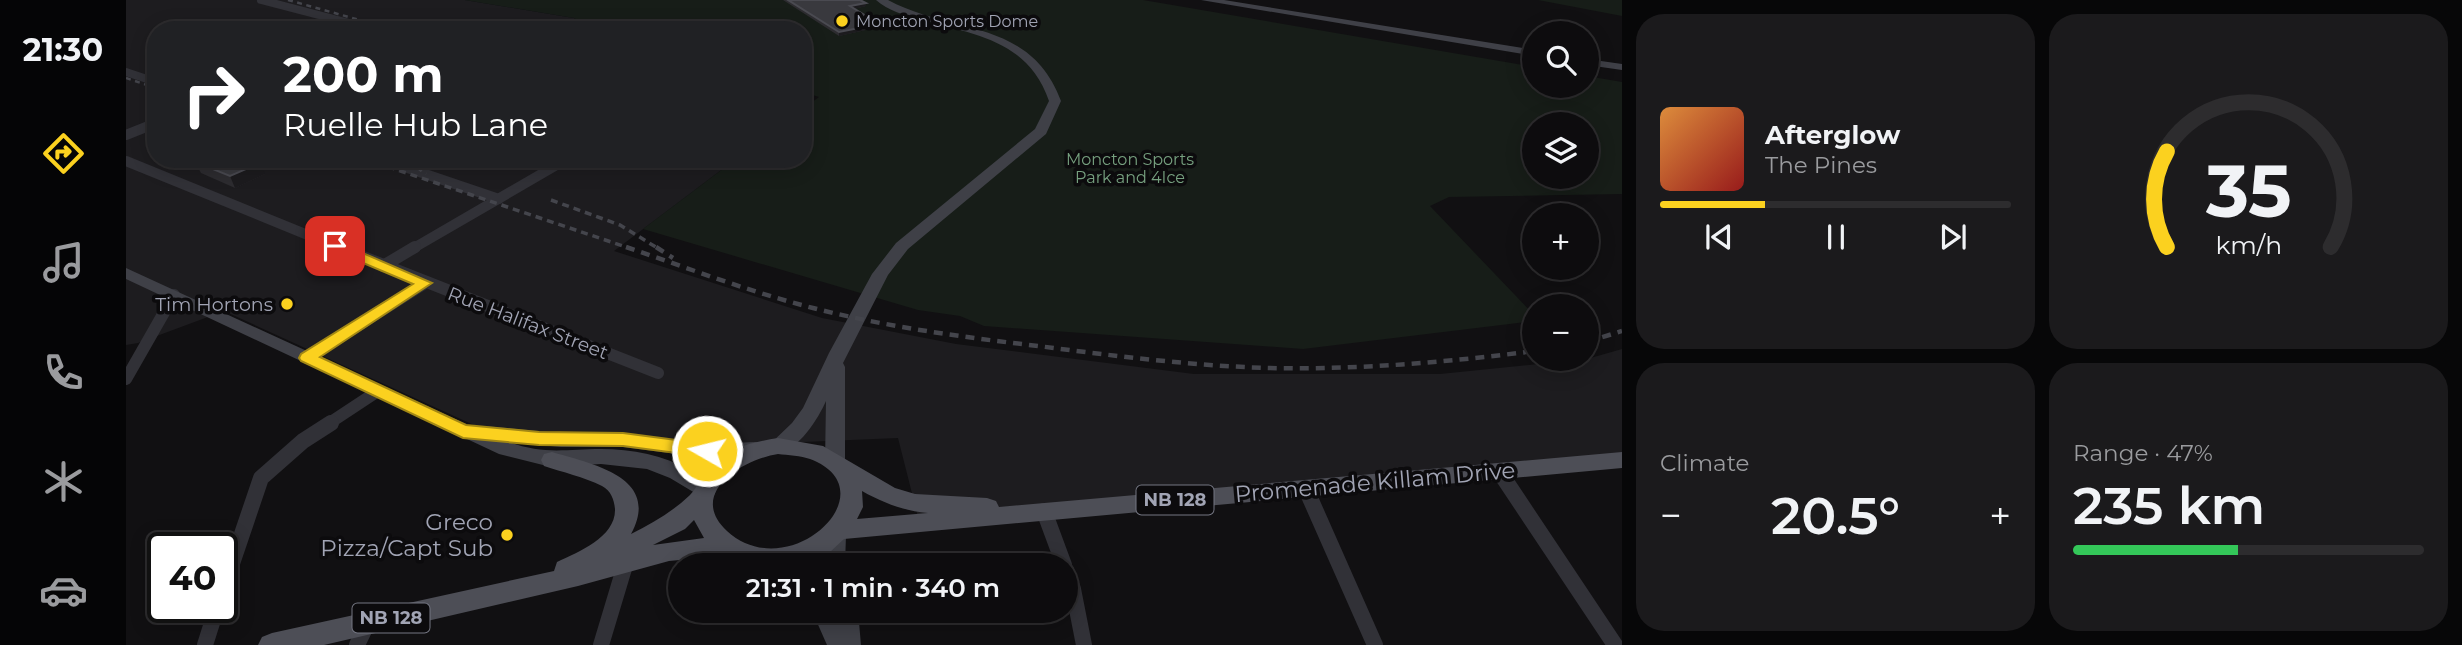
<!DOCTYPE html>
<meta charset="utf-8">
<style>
:root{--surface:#0d0c0e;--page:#1b1a1c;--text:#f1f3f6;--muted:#9a9b9e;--line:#2d2c2e;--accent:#fbd11f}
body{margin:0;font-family:Montserrat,sans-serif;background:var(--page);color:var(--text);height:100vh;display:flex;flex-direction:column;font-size:26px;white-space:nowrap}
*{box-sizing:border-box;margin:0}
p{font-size:23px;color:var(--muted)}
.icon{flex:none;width:38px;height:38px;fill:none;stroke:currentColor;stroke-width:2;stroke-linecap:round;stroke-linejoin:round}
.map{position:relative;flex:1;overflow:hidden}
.panel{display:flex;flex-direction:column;gap:14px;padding:14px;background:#070708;width:840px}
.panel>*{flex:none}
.top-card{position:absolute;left:21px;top:21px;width:665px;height:147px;border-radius:28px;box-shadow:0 4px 18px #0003,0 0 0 2px var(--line);background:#202124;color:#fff;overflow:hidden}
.fabs{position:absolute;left:1396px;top:21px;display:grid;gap:14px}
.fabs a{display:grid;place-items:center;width:77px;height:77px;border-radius:50%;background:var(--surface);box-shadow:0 4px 18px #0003,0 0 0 2px var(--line);font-size:35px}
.speed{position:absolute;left:21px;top:532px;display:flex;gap:14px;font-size:35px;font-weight:700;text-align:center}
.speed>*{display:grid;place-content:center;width:91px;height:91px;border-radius:50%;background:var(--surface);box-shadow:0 4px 18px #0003,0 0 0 2px var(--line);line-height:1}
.speed .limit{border:4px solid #111;border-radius:10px;background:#fff;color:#111}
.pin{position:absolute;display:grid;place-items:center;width:60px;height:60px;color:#fff;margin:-30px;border-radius:14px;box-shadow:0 4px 10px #0006}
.me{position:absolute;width:77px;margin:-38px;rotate:278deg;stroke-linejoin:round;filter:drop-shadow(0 0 5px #0008)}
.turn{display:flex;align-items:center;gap:24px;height:147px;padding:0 21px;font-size:32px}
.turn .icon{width:91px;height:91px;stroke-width:2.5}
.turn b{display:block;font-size:49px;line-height:60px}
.big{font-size:52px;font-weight:600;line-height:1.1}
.panel .card{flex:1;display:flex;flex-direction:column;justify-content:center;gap:10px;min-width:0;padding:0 24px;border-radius:28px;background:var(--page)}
.panel .dial{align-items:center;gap:0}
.dial svg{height:182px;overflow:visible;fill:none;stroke:var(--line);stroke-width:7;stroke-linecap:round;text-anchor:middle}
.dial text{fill:var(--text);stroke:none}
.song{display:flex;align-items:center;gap:21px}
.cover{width:84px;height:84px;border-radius:10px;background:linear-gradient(135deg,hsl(30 70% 55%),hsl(0 70% 35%))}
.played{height:7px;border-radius:4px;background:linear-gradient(90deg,var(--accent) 30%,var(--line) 30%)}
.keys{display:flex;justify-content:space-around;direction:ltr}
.heat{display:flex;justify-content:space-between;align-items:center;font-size:38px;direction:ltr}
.charge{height:10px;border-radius:5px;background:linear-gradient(90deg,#34c759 47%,var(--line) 0)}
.panel .tiles{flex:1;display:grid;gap:14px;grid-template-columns:repeat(2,1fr)}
.trip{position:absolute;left:542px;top:553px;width:410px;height:70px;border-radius:35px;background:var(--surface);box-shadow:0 4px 18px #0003,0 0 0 2px var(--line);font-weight:600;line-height:70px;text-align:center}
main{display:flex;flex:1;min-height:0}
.dock{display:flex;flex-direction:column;width:126px;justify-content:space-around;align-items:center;background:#050506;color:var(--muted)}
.dock .icon{width:49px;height:49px}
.dock .current{color:var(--accent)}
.dock b{font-size:32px;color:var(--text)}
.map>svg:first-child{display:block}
</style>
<main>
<nav class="dock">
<b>21:30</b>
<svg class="icon current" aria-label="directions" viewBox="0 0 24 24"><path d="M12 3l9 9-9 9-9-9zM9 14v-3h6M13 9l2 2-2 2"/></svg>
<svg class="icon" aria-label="music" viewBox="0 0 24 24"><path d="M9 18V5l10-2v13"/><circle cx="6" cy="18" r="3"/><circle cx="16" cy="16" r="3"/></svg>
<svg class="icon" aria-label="phone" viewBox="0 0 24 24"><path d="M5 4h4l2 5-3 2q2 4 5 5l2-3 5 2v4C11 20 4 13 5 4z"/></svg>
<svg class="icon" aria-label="climate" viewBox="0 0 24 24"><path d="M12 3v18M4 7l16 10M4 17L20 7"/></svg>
<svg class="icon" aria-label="car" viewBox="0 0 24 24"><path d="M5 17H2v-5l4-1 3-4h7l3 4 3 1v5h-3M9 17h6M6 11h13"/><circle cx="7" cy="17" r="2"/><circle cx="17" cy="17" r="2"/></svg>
</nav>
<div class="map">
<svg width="1496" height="645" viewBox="0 0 1496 645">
<rect width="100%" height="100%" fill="#111012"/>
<path fill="#1d1c1f" d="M0,0h339l109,18 16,12h-434v129h580l-122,92 208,67 134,26 238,30h246l147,-15 35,-10v112l-702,64 -22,-87 -186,8 -143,-3 -93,-17 -252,-115 -86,32 -12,2z"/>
<path fill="#171d18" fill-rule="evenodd" d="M339,0h678l392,67v19h52v-10l35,6v112l-173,3 -19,9 105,110v5l-232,28 -319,-23 -24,-10 -42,-6 -275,-81 93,-70h67v-50l16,-12 -16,-5v-62h-213l-16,-12zM1409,124h52v53h-52z
M1412,0h84v16z"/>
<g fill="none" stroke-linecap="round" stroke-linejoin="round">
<path stroke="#313137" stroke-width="8" d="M135,0l115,30
M0,72l30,10"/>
<path stroke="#313137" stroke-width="10" d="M0,135l30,-12
M255,159l118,40
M0,161l216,88
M286,249l155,-90"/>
<path stroke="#313137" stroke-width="12" d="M212,247l320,126
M257,266l32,-19
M181,358l118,-75
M0,379l48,-84
M202,424l50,-33"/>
<path stroke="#313137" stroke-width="16" d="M1373,471l116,174
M1180,489l69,156
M918,511l20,54
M940,570l7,19 11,56
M96,593l39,-115 42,-37 28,-18
M79,645l12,-38
M231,645l10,-21
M475,645l25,-83"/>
<path fill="#3f4047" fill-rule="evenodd" d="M750,0h12c65,35 142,18 173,101l-15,33 -138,115 -20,26 -45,88 2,4v95l-3,5 -7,2 -7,-2 -3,-5 1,-61c-8,18 -31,57 -55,50l-3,-5 24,-23 11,-15 26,-55 43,-79 24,-31 139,-114 14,-28c-21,-61 -74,-66 -129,-82 -15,-4 -32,-8 -44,-19z
M1075,0h23l311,50v6z
M1461,59l35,5v6l-35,-5z
M0,268l351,161 7,-3 77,7h62l84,11 49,-2 7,2 3,5 -3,5 -7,2 -49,2 -84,-11h-62l-52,-5c35,13 57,7 92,7 31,0 63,6 90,22 9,5 19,11 25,20l-3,6 -8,2 -35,-21 -23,-9 -46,-5 -50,3 -52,-13 -373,-175z
M709,526l8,3 3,6 -1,30h-23l2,-30 3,-6z
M686,611h46l3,34h-34z"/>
<path fill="#4d4e56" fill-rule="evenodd" d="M652,438l45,8 72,42 20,6 72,4 9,3 3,6 623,-55v16l-778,71 -14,13 -34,13h-44l-40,-8 -43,4 -91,25 -254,59h-66l4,-8 10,-4 282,-62 3,-9c22,-10 59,-25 58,-53 -1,-10 -4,-18 -13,-23 -18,-9 -40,-14 -58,-20l-3,-6 3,-6 8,-2c40,12 110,25 79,82 22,-11 41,-22 59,-39 8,-8 11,-19 18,-28 17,-19 46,-25 70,-29zM652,454c10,1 23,2 32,5 82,31 -21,129 -83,72 -41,-38 17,-72 51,-77zM736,491c21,12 43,20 66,22l-71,6 6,-12zM568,520l10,18 -51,7 32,-16z"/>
<path stroke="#44454c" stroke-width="2.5" stroke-dasharray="5 4.5" stroke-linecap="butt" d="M162,0l107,30
M0,78l30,10"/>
<path stroke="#44454c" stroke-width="3.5" stroke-dasharray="7 5" stroke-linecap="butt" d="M239,159l267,90
M281,159l19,15
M425,200l69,25 39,24"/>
<path stroke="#44454c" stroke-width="4.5" stroke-dasharray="9 7" stroke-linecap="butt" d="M500,247c62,21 124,45 187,61 74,19 149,29 225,38 77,10 155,20 232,22 89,2 177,-6 265,-17
M530,247l17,11
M1461,342l35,-11"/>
</g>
<path fill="#2d2c30" d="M657,0h77l6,6 -12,3 25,18 -40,9z
M69,162l70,12 -30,14 -34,-15z"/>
<path fill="#1c1b1e" d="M740,3v3l-16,4v-4z
M753,24v3l-40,9v-4z
M134,163l5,11 -30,14 -5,-12z"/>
<path fill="#39393e" stroke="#4a4a51" stroke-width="2" d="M662,0h72l6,3 -16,3 29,18 -40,8z
M75,159h49l10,4 -30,13 -35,-14z"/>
<path fill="#fbd11f" stroke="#a38814" stroke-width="2" d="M209,241l97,42 -112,74 146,68 73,7 84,1 84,11 7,2 3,5 -3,4 -7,2 -84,-11 -84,-1 -76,-7 -162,-77 -2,-3 2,-4 112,-70 -83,-35v-6z"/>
<g fill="#fbd11f" stroke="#0c0b0d" stroke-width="2.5">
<circle cx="716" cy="21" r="7"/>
<circle cx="161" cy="304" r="7"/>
<circle cx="381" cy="535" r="7"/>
</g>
<g text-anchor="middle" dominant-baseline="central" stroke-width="7" stroke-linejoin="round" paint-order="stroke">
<g font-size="16" fill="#a1a4b4" stroke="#0c0b0d" text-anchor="start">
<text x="730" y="21">Moncton Sports Dome</text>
</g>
<g font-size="16" fill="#76a07f" stroke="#0c0b0d">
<text x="1004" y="159">Moncton Sports<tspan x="1004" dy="18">Park and 4Ice</tspan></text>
</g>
<g fill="#0c0b0d" stroke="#747682" stroke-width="2">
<rect x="1010.5" y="485.5" width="77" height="29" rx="5"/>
<rect x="226.5" y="603.5" width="77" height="29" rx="5"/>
</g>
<g font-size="18" font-weight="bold" fill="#a1a4b4">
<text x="1049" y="500">NB 128</text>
<text x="265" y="618">NB 128</text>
</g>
<g font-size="19" fill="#a1a4b4" stroke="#0c0b0d" text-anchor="end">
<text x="147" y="304">Tim Hortons</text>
</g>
<g font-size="19" fill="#a1a4b4" stroke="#0c0b0d">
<text transform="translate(402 323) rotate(21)">Rue Halifax Street</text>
</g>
<g font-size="23" fill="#a1a4b4" stroke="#0c0b0d">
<text transform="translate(1249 482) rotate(-5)">Promenade Killam Drive</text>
</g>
<g font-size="23" fill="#a1a4b4" stroke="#0c0b0d" text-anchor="end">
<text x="367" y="522">Greco<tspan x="367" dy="26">Pizza/Capt Sub</tspan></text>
</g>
</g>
</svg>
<div class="fabs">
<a><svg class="icon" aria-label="search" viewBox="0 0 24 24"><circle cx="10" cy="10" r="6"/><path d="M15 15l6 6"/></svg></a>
<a><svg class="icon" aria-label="layers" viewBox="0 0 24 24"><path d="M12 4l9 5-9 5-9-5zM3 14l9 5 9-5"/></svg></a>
<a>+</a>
<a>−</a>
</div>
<div class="speed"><div class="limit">40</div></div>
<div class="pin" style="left:209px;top:246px;background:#d93025"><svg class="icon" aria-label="arrive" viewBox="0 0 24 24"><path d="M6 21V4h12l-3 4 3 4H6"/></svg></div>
<svg class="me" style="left:581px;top:451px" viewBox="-20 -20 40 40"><circle r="17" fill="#fbd11f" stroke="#fff" stroke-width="3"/><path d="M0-11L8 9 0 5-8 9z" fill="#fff"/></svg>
<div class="trip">21:31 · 1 min · 340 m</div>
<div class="top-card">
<div class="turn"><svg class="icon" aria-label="right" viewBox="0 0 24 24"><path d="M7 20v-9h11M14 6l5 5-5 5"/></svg><div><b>200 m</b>Ruelle Hub Lane</div></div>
</div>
</div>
<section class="panel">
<div class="tiles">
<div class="card">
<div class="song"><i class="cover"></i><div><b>Afterglow</b><p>The Pines</p></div></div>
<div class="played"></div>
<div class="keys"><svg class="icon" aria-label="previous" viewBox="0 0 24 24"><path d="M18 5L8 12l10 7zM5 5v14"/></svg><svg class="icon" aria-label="pause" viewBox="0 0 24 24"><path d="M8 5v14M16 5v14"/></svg><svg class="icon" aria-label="next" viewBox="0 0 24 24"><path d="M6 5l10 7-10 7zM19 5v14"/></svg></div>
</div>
<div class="card dial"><svg viewBox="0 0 100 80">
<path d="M14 69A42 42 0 1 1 86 69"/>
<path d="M14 69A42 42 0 0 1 14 27" stroke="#fbd11f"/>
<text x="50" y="56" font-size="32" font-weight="700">35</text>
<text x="50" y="72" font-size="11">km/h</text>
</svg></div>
<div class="card"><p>Climate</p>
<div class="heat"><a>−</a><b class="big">20.5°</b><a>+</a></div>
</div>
<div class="card"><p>Range · 47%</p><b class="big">235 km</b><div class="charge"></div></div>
</div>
</section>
</main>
